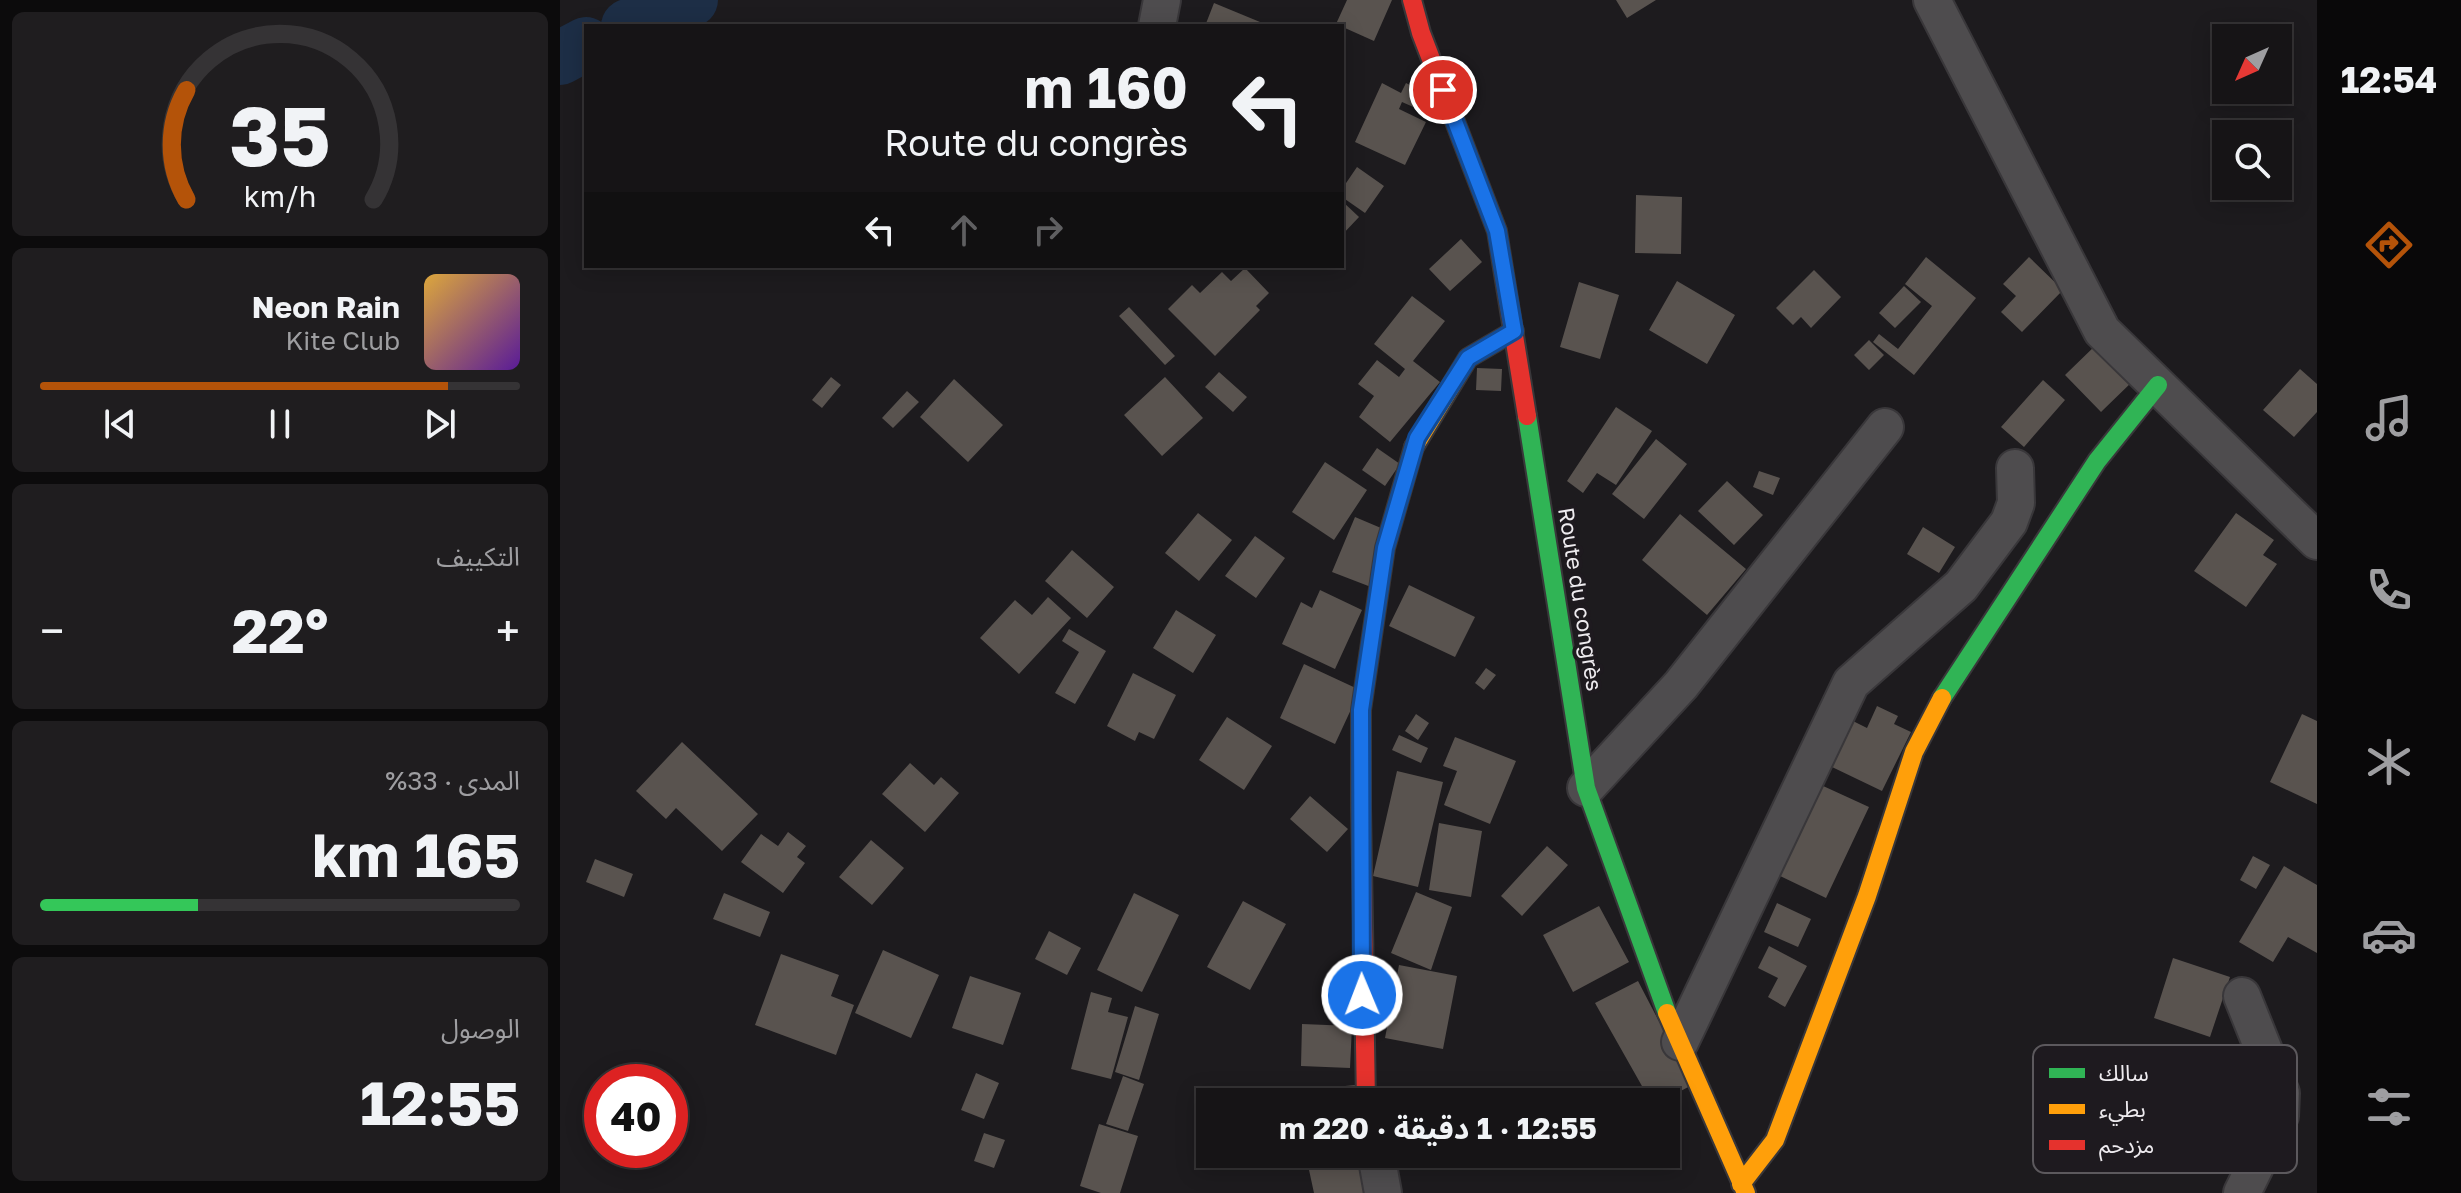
<!DOCTYPE html>
<html lang="ar">
<meta charset="utf-8">
<style>
:root{--surface:#161416;--page:#1f1d1f;--text:#f1f3f6;--muted:#9e9ea1;--line:#353335;--accent:#b45309}
body{margin:0;font-family:"Golos Text","Noto Sans Arabic",sans-serif;background:var(--page);color:var(--text);direction:rtl;height:100vh;display:flex;flex-direction:column;font-size:30px;white-space:nowrap}
*{box-sizing:border-box;margin:0}
p{font-size:26px;color:var(--muted)}
.icon{flex:none;width:44px;height:44px;fill:none;stroke:currentColor;stroke-width:2;stroke-linecap:round;stroke-linejoin:round}
.map{position:relative;flex:1;overflow:hidden;direction:ltr}
.panel{display:flex;flex-direction:column;gap:12px;padding:12px;background:#0c0b0c;width:560px}
.panel>*{flex:none}
.guide{position:absolute;left:24px;top:24px;width:760px;height:244px;border-radius:0px;box-shadow:0 4px 20px #0003,0 0 0 2px var(--line);direction:rtl;background:#161416;color:var(--text);overflow:hidden}
.needle{width:52px;rotate:225deg}
.controls{position:absolute;left:1652px;top:24px;display:grid;gap:16px}
.controls a{display:grid;place-items:center;width:80px;height:80px;border-radius:0px;background:var(--surface);box-shadow:0 4px 20px #0003,0 0 0 2px var(--line);font-size:40px}
.speed{position:absolute;left:24px;top:1064px;display:flex;gap:16px;font-size:40px;font-weight:700;text-align:center}
.speed>*{display:grid;place-content:center;width:104px;height:104px;border-radius:50%;background:var(--surface);box-shadow:0 4px 20px #0003,0 0 0 2px var(--line);line-height:1}
.speed .limit{border:12px solid #d22;background:#fff;color:#111}
.pin{position:absolute;display:grid;place-items:center;width:68px;height:68px;color:#fff;margin:-34px;border:4px solid #fff;border-radius:50%;box-shadow:0 2px 8px #0007}
.me{position:absolute;width:88px;margin:-44px;rotate:359deg;stroke-linejoin:round;filter:drop-shadow(0 0 6px #0008)}
.turn{display:flex;align-items:center;gap:28px;height:168px;padding:0 24px;font-size:36px}
.turn .icon{width:104px;height:104px;stroke-width:2.5}
.turn b{display:block;font-size:56px;line-height:68px}
.lanes{display:flex;align-items:center;height:76px;padding:0 24px;background:#0003;justify-content:center;gap:40px;direction:ltr}
.lanes .off{opacity:.35}
.big{font-size:60px;font-weight:700;line-height:1.1}
.panel .card{flex:1;display:flex;flex-direction:column;justify-content:center;gap:12px;min-width:0;padding:0 28px;border-radius:12px;background:var(--page)}
.panel .dial{align-items:center;gap:0}
.dial svg{height:208px;overflow:visible;fill:none;stroke:var(--line);stroke-width:7;stroke-linecap:round;text-anchor:middle}
.dial text{fill:var(--text);stroke:none}
.song{display:flex;align-items:center;gap:24px}
.cover{width:96px;height:96px;border-radius:12px;background:linear-gradient(135deg,hsl(40 70% 55%),hsl(270 70% 35%))}
.played{height:8px;border-radius:4px;background:linear-gradient(90deg,var(--accent) 85%,var(--line) 85%)}
.keys{display:flex;justify-content:space-around;direction:ltr}
.heat{display:flex;justify-content:space-between;align-items:center;font-size:44px;direction:ltr}
.charge{height:12px;border-radius:6px;background:linear-gradient(90deg,#34c759 33%,var(--line) 0)}
.trip{position:absolute;left:636px;top:1088px;width:484px;height:80px;border-radius:0px;background:var(--surface);box-shadow:0 4px 20px #0003,0 0 0 2px var(--line);font-weight:700;line-height:80px;text-align:center;direction:rtl}
main{display:flex;flex:1;min-height:0}
.tabs{display:flex;flex-direction:column;width:144px;justify-content:space-around;align-items:center;background:#090809;color:var(--muted)}
.tabs .icon{width:56px;height:56px}
.tabs .on{color:var(--accent)}
.tabs b{font-size:36px;color:var(--text)}
.map>svg:first-child{display:block}
</style>
<main>
<nav class="tabs">
<b>12:54</b>
<svg class="icon on" aria-label="directions" viewBox="0 0 24 24"><path d="M12 3l9 9-9 9-9-9zM9 14v-3h6M13 9l2 2-2 2"/></svg>
<svg class="icon" aria-label="music" viewBox="0 0 24 24"><path d="M9 18V5l10-2v13"/><circle cx="6" cy="18" r="3"/><circle cx="16" cy="16" r="3"/></svg>
<svg class="icon" aria-label="phone" viewBox="0 0 24 24"><path d="M5 4h4l2 5-3 2q2 4 5 5l2-3 5 2v4C11 20 4 13 5 4z"/></svg>
<svg class="icon" aria-label="climate" viewBox="0 0 24 24"><path d="M12 3v18M4 7l16 10M4 17L20 7"/></svg>
<svg class="icon" aria-label="car" viewBox="0 0 24 24"><path d="M5 17H2v-5l4-1 3-4h7l3 4 3 1v5h-3M9 17h6M6 11h13"/><circle cx="7" cy="17" r="2"/><circle cx="17" cy="17" r="2"/></svg>
<svg class="icon" aria-label="filters" viewBox="0 0 24 24"><path d="M4 7h16M4 17h16"/><circle cx="9" cy="7" r="2"/><circle cx="15" cy="17" r="2"/></svg>
</nav>
<div class="map">
<svg width="1757" height="1193" viewBox="0 0 1757 1193">
<rect width="100%" height="100%" fill="#1d1b1e"/>
<g fill="none" stroke-linecap="round" stroke-linejoin="round">
<path stroke="#1d2e46" stroke-width="54" d="M68,26l63,-26
M0,58l26,-14"/>
</g>
<path fill="#59534f" d="M787,0h45l-18,41 -38,-17z
M1056,0h40l-29,18z
M654,3l46,19 -2,4h-53z
M822,83l19,10 5,-10 28,14 -7,16 -25,-11 -3,7 27,13 -21,43 -50,-23z
M797,167l27,19 -19,27 -23,-16v-8z
M1076,195l46,2 -1,57 -46,-1z
M782,201l17,16 -17,18z
M901,239l21,23 -32,29 -21,-22z
M1366,257l50,41 -62,77 -41,-33 6,-8 19,15 34,-43 -27,-22z
M1469,257l34,33 -41,42 -21,-20 15,-16 -13,-12z
M685,268l24,25 -13,13 4,4 -45,46 -47,-47 24,-24 8,8 22,-21 9,9z
M1254,270l27,27 -30,31 -10,-11 -8,8 -17,-17z
M1117,281l58,34 -28,49 -58,-34z
M1019,282l40,13 -19,64 -40,-12z
M1344,286l17,16 -26,26 -16,-15z
M852,296l33,25 -32,40 27,21 -50,60 -31,-25 15,-21 -16,-12 19,-24 22,17 6,-8 -31,-25z
M569,307l46,49 -10,9 -46,-49z
M1309,340l15,15 -15,15 -15,-15z
M1539,342l36,37 -34,33 -36,-37z
M917,368l25,1 -1,22 -25,-1z
M1740,369l17,15v28l-23,25 -31,-27z
M659,372l28,25 -14,15 -28,-25z
M271,377l10,8 -19,23 -10,-8z
M605,377l38,41 -41,38 -38,-41z
M394,379l49,46 -35,37 -48,-45z
M1483,380l22,20 -41,47 -23,-20z
M347,391l12,11 -26,26 -11,-10z
M1056,407l36,24 -36,54 -19,-12 -14,20 -16,-12z
M1096,439l31,25 -43,55 -32,-25z
M817,448l23,16 -15,22 -23,-16z
M765,462l42,28 -33,50 -42,-28z
M1199,471l21,7 -7,17 -20,-8z
M1167,481l36,34 -29,30 -36,-34z
M638,513l34,27 -33,41 -34,-28z
M1676,513l38,27 -11,15 14,9 -31,43 -52,-36z
M1120,514l66,55 -39,46 -65,-55z
M795,517l26,11 -10,59 -39,-15z
M1363,527l32,20 -16,26 -32,-19z
M695,536l30,22 -29,40 -31,-22z
M512,550l42,37 -27,31 -42,-37z
M849,585l66,32 -20,40 -66,-31z
M760,590l42,20 -27,59 -53,-25 19,-42 11,6z
M488,597l23,21 -52,56 -39,-36 35,-38 17,15z
M616,610l40,25 -23,38 -40,-25z
M509,629l37,22 -31,53 -20,-11 24,-41 -17,-11z
M744,664l56,26 -25,54 -55,-26z
M926,668l10,7 -12,15 -9,-7z
M573,673l43,22 -22,44 -15,-7 -4,9 -28,-15z
M1317,706l21,10 -4,8 17,8 -29,59 -50,-24 21,-46 14,7z
M856,714l13,9 -11,17 -13,-9z
M1742,714l15,7v83l-47,-22z
M667,717l45,29 -28,44 -45,-30z
M839,735l29,13 -7,15 -29,-13z
M895,737l61,24 -26,63 -46,-19 13,-34 -14,-5z
M122,742l76,72 -36,37 -46,-43 -10,11 -30,-28z
M350,763l24,22 7,-8 18,16 -34,39 -43,-38z
M837,771l46,11 -25,105 -45,-11z
M1261,785l48,22 -43,91 -48,-23z
M750,796l38,33 -21,23 -37,-33z
M879,823l43,8 -11,66 -42,-7z
M228,832l18,14 -9,11 8,6 -22,30 -42,-31 20,-28 17,12z
M311,840l33,28 -32,37 -33,-28z
M987,846l21,19 -46,51 -21,-20z
M1693,856l17,9 -14,24 -16,-9z
M35,859l38,15 -9,23 -38,-15z
M1724,866l33,19v68l-29,-16 -15,25 -34,-20z
M856,892l36,15 -21,63 -40,-17z
M164,893l46,19 -10,25 -47,-18z
M574,893l45,22 -37,77 -45,-22z
M683,901l43,23 -36,66 -43,-23z
M1217,903l34,16 -13,28 -34,-15z
M1039,906l30,56 -56,30 -30,-57z
M489,931l32,17 -14,27 -32,-16z
M1209,946l38,20 -22,41 -17,-10 10,-19 -20,-10z
M323,950l56,25 -28,63 -56,-25z
M221,954l58,21 -8,21 23,9 -18,50 -81,-30z
M1613,958l57,19 -20,60 -56,-19z
M839,965l58,11 -14,73 -58,-11z
M410,976l51,17 -18,52 -51,-17z
M1078,981l54,104 -32,17h-9l-56,-99z
M531,992l21,6 -4,14 20,5 -17,62 -40,-10z
M575,1006l24,8 -20,66 -24,-8z
M742,1024l50,2 -2,42 -49,-2z
M416,1073l23,10 -15,36 -23,-9z
M563,1076l21,8 -16,47 -22,-7z
M796,1085l2,17h-22l-2,-15z
M852,1086l21,16h-33z
M539,1124l39,12 -18,57h-19l-21,-7z
M424,1133l21,7 -11,28 -20,-7z
M756,1154h31l1,7 17,-4 8,36h-59l-8,-37z"/>
<g fill="none" stroke-linecap="round" stroke-linejoin="round">
<defs>
<path id="street" d="M1372,0l170,331 215,210
M597,26l5,-26
M1026,788l95,-103 204,-258
M1120,1042l171,-359 110,-97 48,-64 7,-19 -1,-35
M816,1154l7,39
M1682,1193l38,-77 1,-23 -39,-97"/>
<path id="fast" d="M967,416l59,372 81,225
M1382,698l155,-237 61,-76
M801,807v-97l24,-162 29,-101"/>
<path id="slow" d="M854,447l54,-89 46,-27
M1107,1013l79,180
M1181,1184l34,-44 92,-244 47,-144 28,-54"/>
<path id="jam" d="M852,0l9,33 76,198 30,185
M801,807l5,295"/>
</defs>
<use href="#street" stroke="#39373a" stroke-width="40"/>
<use href="#fast" stroke="#39373a" stroke-width="22"/>
<use href="#slow" stroke="#39373a" stroke-width="22"/>
<use href="#jam" stroke="#39373a" stroke-width="22"/>
<use href="#street" stroke="#4e4c4e" stroke-width="36"/>
<use href="#fast" stroke="#30b455" stroke-width="18"/>
<use href="#slow" stroke="#ff9f0a" stroke-width="18"/>
<use href="#jam" stroke="#e5322d" stroke-width="18"/>
</g>
<g fill="none" stroke-linecap="round" stroke-linejoin="round">
<defs>
<path id="route" d="M802,995l-1,-285 24,-162 32,-110 51,-80 46,-27 -17,-100 -54,-141"/>
</defs>
<use href="#route" stroke="#114b97" stroke-width="20"/>
<use href="#route" stroke="#1a73e8" stroke-width="14"/>
</g>
<g text-anchor="middle" dominant-baseline="central" stroke-width="8" stroke-linejoin="round" paint-order="stroke">
<g font-size="22" fill="#eeebef" stroke="#1e1a1f">
<text transform="translate(1021 599) rotate(81)">Route du congrès</text>
</g>
</g>
<rect x="1473" y="1045" width="264" height="128" rx="12" fill="#1e1a1f" stroke="#5c595d" stroke-width="2"/>
<rect x="1489" y="1068" width="36" height="10" fill="#30b455"/>
<rect x="1489" y="1104" width="36" height="10" fill="#ff9f0a"/>
<rect x="1489" y="1140" width="36" height="10" fill="#e5322d"/>
<g font-size="22" fill="#eeebef">
<text x="1539" y="1081">سالك</text>
<text x="1539" y="1117">بطيء</text>
<text x="1539" y="1153">مزدحم</text>
</g>
</svg>
<div class="controls">
<a><svg class="needle" viewBox="-14 -14 28 28"><path d="M0-13l5 13h-10z" fill="#e53935"/><path d="M0 13l5-13h-10z" fill="#9e9ea1"/></svg></a>
<a><svg class="icon" aria-label="search" viewBox="0 0 24 24"><circle cx="10" cy="10" r="6"/><path d="M15 15l6 6"/></svg></a>
</div>
<div class="speed"><div class="limit">40</div></div>
<div class="pin" style="left:883px;top:90px;background:#d93025"><svg class="icon" aria-label="arrive" viewBox="0 0 24 24"><path d="M6 21V4h12l-3 4 3 4H6"/></svg></div>
<svg class="me" style="left:802px;top:995px" viewBox="-20 -20 40 40"><circle r="17" fill="#1a73e8" stroke="#fff" stroke-width="3"/><path d="M0-11L8 9 0 5-8 9z" fill="#fff"/></svg>
<div class="trip">12:55 · 1 دقيقة · 220 m</div>
<div class="guide">
<div class="turn"><svg class="icon" aria-label="left" viewBox="0 0 24 24"><path d="M17 20v-9H6M10 6l-5 5 5 5"/></svg><div><b>160 m</b>Route du congrès</div></div>
<div class="lanes"><svg class="icon" aria-label="left" viewBox="0 0 24 24"><path d="M17 20v-9H6M10 6l-5 5 5 5"/></svg><svg class="icon off" aria-label="ahead" viewBox="0 0 24 24"><path d="M12 20V5M6 11l6-6 6 6"/></svg><svg class="icon off" aria-label="right" viewBox="0 0 24 24"><path d="M7 20v-9h11M14 6l5 5-5 5"/></svg></div>
</div>
</div>
<section class="panel">
<div class="card dial"><svg viewBox="0 0 100 80">
<path d="M14 69A42 42 0 1 1 86 69"/>
<path d="M14 69A42 42 0 0 1 14 27" stroke="#b45309"/>
<text x="50" y="56" font-size="32" font-weight="700">35</text>
<text x="50" y="72" font-size="11">km/h</text>
</svg></div>
<div class="card">
<div class="song"><i class="cover"></i><div><b>Neon Rain</b><p>Kite Club</p></div></div>
<div class="played"></div>
<div class="keys"><svg class="icon" aria-label="previous" viewBox="0 0 24 24"><path d="M18 5L8 12l10 7zM5 5v14"/></svg><svg class="icon" aria-label="pause" viewBox="0 0 24 24"><path d="M8 5v14M16 5v14"/></svg><svg class="icon" aria-label="next" viewBox="0 0 24 24"><path d="M6 5l10 7-10 7zM19 5v14"/></svg></div>
</div>
<div class="card"><p>التكييف</p>
<div class="heat"><a>−</a><b class="big">22°</b><a>+</a></div>
</div>
<div class="card"><p>المدى · 33%</p><b class="big">165 km</b><div class="charge"></div></div>
<div class="card"><p>الوصول</p><b class="big">12:55</b></div>
</section>
</main>
